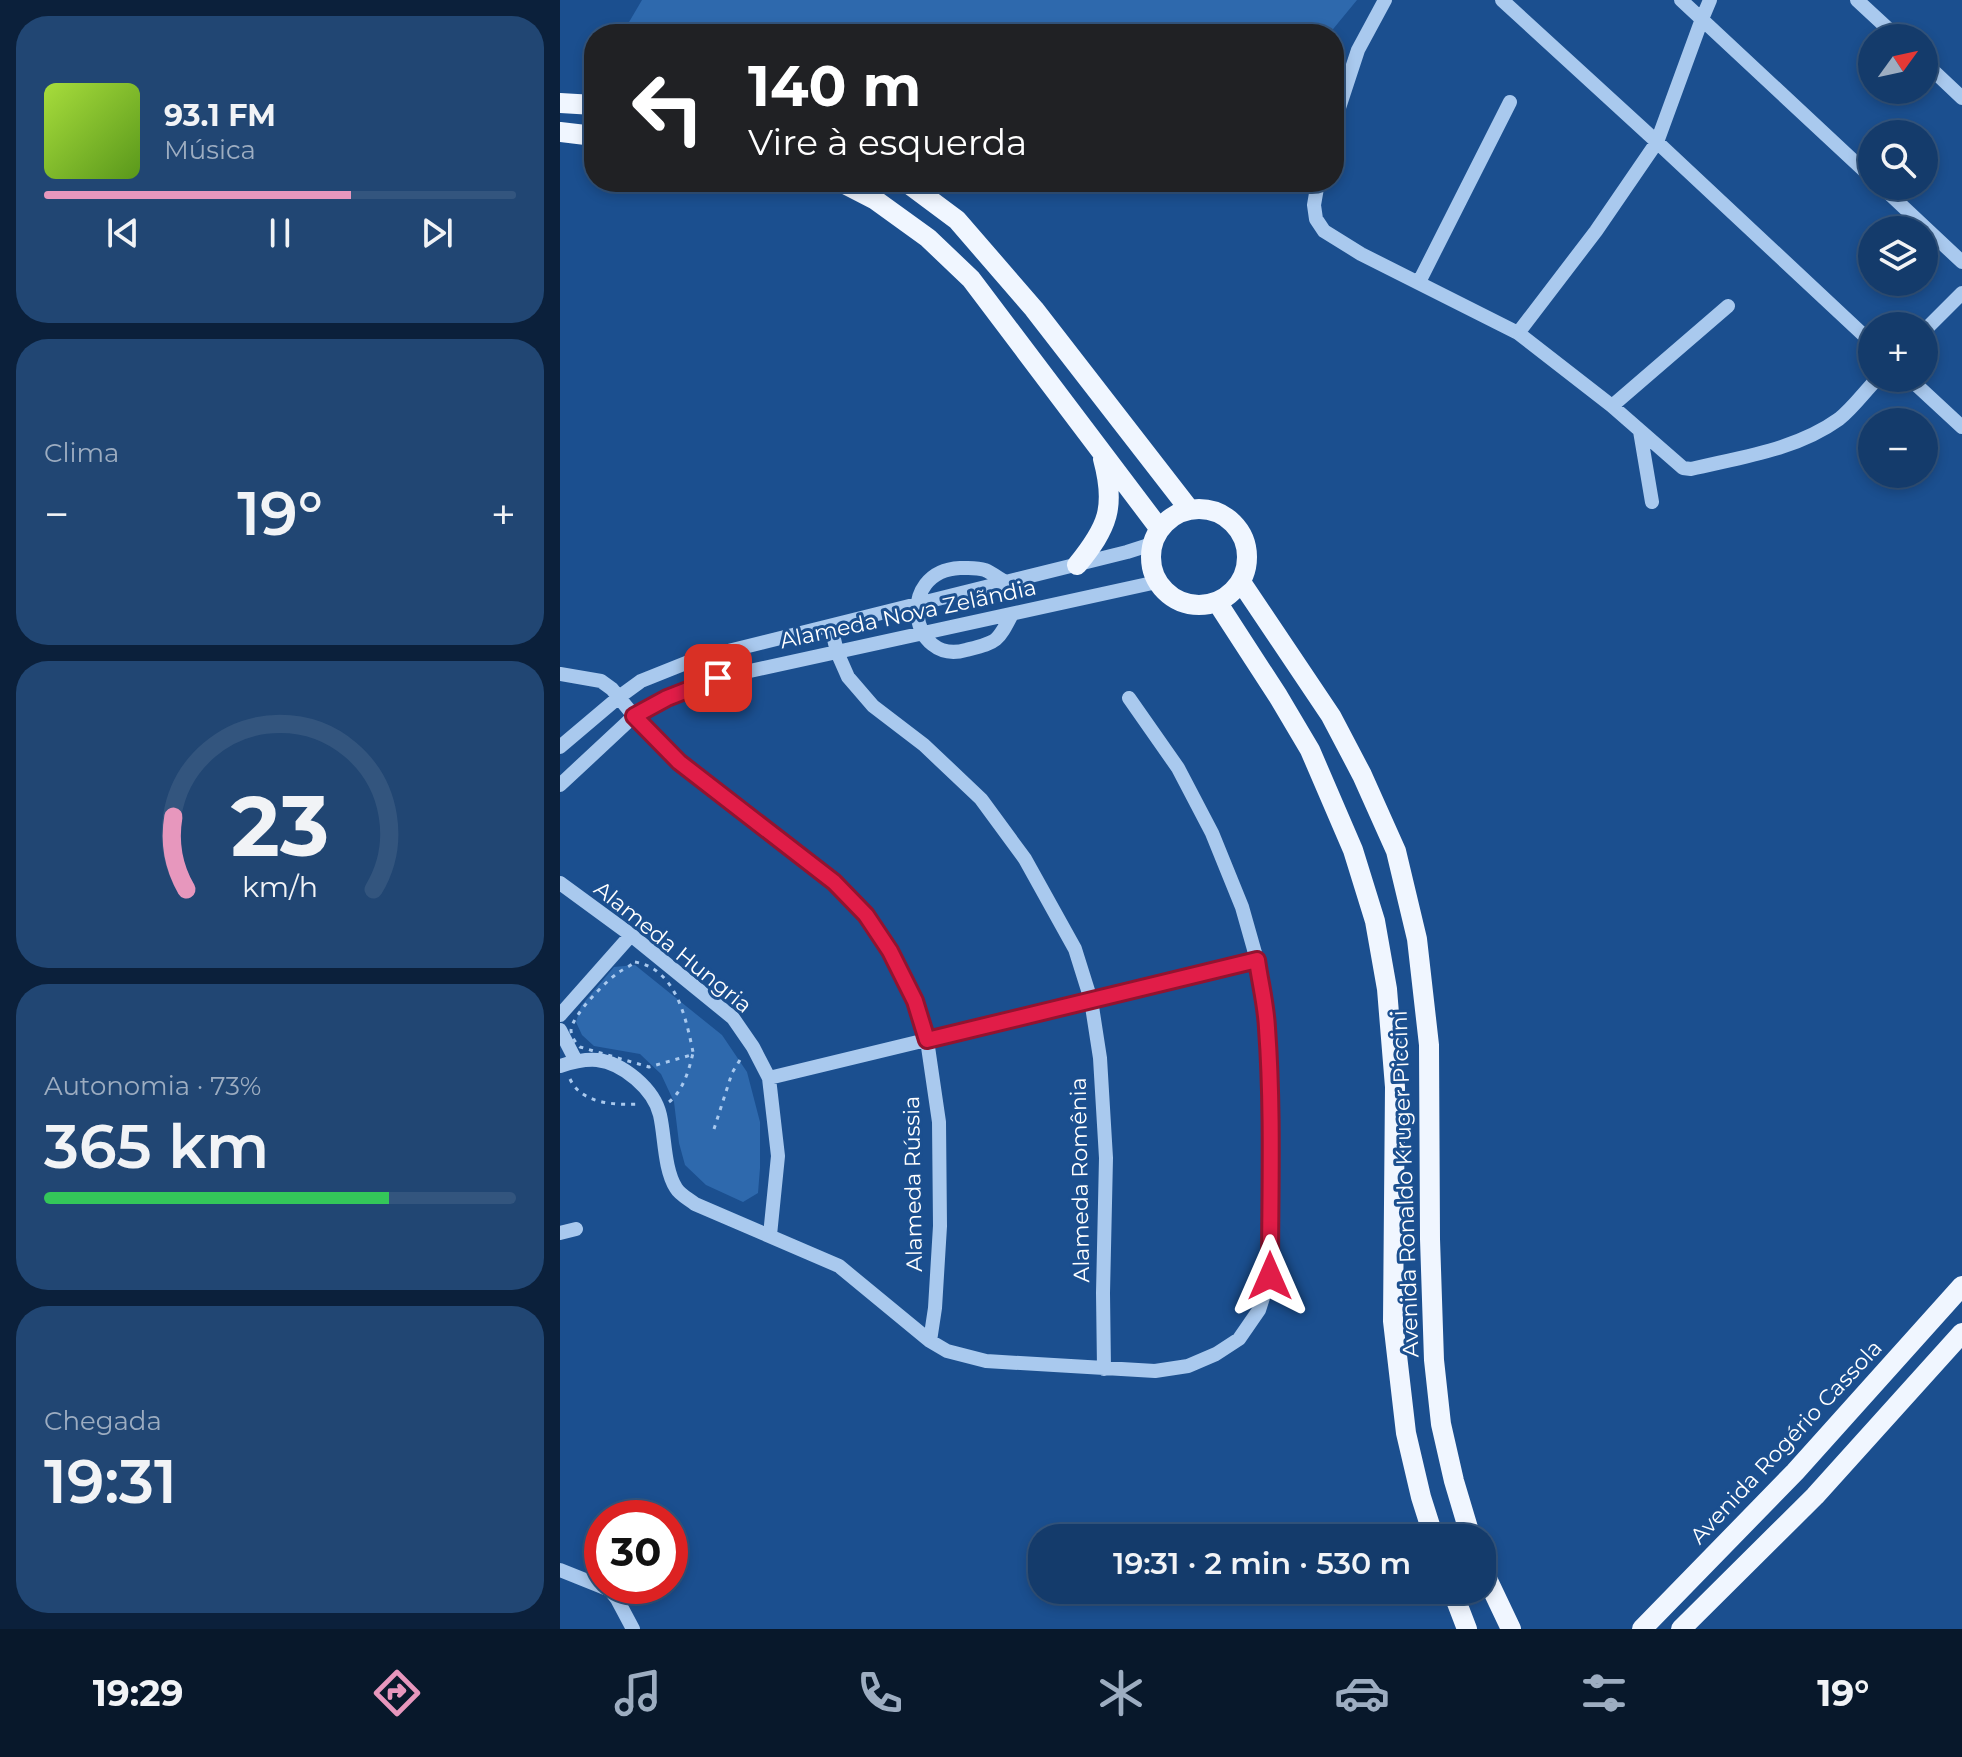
<!DOCTYPE html>
<html lang="pt">
<meta charset="utf-8">
<style>
:root{--surface:#143b6b;--page:#214673;--text:#f1f3f6;--muted:#9dadc1;--line:#33557e;--accent:#e797bd}
body{margin:0;font-family:Montserrat,sans-serif;background:var(--page);color:var(--text);height:100vh;display:flex;flex-direction:column;font-size:30px;white-space:nowrap}
*{box-sizing:border-box;margin:0}
p{font-size:26px;color:var(--muted)}
.icon{flex:none;width:44px;height:44px;fill:none;stroke:currentColor;stroke-width:2;stroke-linecap:round;stroke-linejoin:round}
.map{position:relative;flex:1;overflow:hidden}
.details{display:flex;flex-direction:column;gap:16px;padding:16px;background:#0b203b;width:560px}
.details>*{flex:none}
.banner{position:absolute;left:24px;top:24px;width:760px;height:168px;border-radius:32px;box-shadow:0 4px 12px #0003,0 0 0 2px var(--line);background:#202124;color:#fff;overflow:hidden}
.needle{width:52px;rotate:57deg}
.tools{position:absolute;left:1298px;top:24px;display:grid;gap:16px}
.tools a{display:grid;place-items:center;width:80px;height:80px;border-radius:50%;background:var(--surface);box-shadow:0 4px 12px #0003,0 0 0 2px var(--line);font-size:40px}
.speed{position:absolute;left:24px;top:1500px;display:flex;gap:16px;font-size:40px;font-weight:700;text-align:center}
.speed>*{display:grid;place-content:center;width:104px;height:104px;border-radius:50%;background:var(--surface);box-shadow:0 4px 12px #0003,0 0 0 2px var(--line);line-height:1}
.speed .limit{border:12px solid #d22;background:#fff;color:#111}
.pin{position:absolute;display:grid;place-items:center;width:68px;height:68px;color:#fff;margin:-34px;border-radius:16px;box-shadow:0 4px 12px #0006}
.me{position:absolute;width:88px;margin:-44px;rotate:0deg;stroke-linejoin:round;filter:drop-shadow(0 0 6px #0008)}
.turn{display:flex;align-items:center;gap:28px;height:168px;padding:0 32px;font-size:36px}
.turn .icon{width:104px;height:104px;stroke-width:2.5}
.turn b{display:block;font-size:56px;line-height:68px}
.big{font-size:60px;font-weight:600;line-height:1.1}
.details .card{flex:1;display:flex;flex-direction:column;justify-content:center;gap:12px;min-width:0;padding:0 28px;border-radius:32px;background:var(--page)}
.details .dial{align-items:center;gap:0}
.dial svg{height:208px;overflow:visible;fill:none;stroke:var(--line);stroke-width:7;stroke-linecap:round;text-anchor:middle}
.dial text{fill:var(--text);stroke:none}
.song{display:flex;align-items:center;gap:24px}
.cover{width:96px;height:96px;border-radius:12px;background:linear-gradient(135deg,hsl(80 70% 55%),hsl(90 70% 35%))}
.played{height:8px;border-radius:4px;background:linear-gradient(90deg,var(--accent) 65%,var(--line) 65%)}
.keys{display:flex;justify-content:space-around;direction:ltr}
.heat{display:flex;justify-content:space-between;align-items:center;font-size:44px;direction:ltr}
.charge{height:12px;border-radius:6px;background:linear-gradient(90deg,#34c759 73%,var(--line) 0)}
.trip{position:absolute;left:468px;top:1524px;width:468px;height:80px;border-radius:32px;background:var(--surface);box-shadow:0 4px 12px #0003,0 0 0 2px var(--line);font-weight:600;line-height:80px;text-align:center}
.tab-bar{display:flex;height:128px;justify-content:space-around;align-items:center;background:#08182b;color:var(--muted)}
.tab-bar .icon{width:56px;height:56px}
.tab-bar .current{color:var(--accent)}
.tab-bar b{font-size:36px;color:var(--text)}
main{display:flex;flex:1;min-height:0}
.map>svg:first-child{display:block}
</style>
<main>
<section class="details">
<div class="card">
<div class="song"><i class="cover"></i><div><b>93.1 FM</b><p>Música</p></div></div>
<div class="played"></div>
<div class="keys"><svg class="icon" aria-label="previous" viewBox="0 0 24 24"><path d="M18 5L8 12l10 7zM5 5v14"/></svg><svg class="icon" aria-label="pause" viewBox="0 0 24 24"><path d="M8 5v14M16 5v14"/></svg><svg class="icon" aria-label="next" viewBox="0 0 24 24"><path d="M6 5l10 7-10 7zM19 5v14"/></svg></div>
</div>
<div class="card"><p>Clima</p>
<div class="heat"><a>−</a><b class="big">19°</b><a>+</a></div>
</div>
<div class="card dial"><svg viewBox="0 0 100 80">
<path d="M14 69A42 42 0 1 1 86 69"/>
<path d="M14 69A42 42 0 0 1 9 41" stroke="#e797bd"/>
<text x="50" y="56" font-size="32" font-weight="700">23</text>
<text x="50" y="72" font-size="11">km/h</text>
</svg></div>
<div class="card"><p>Autonomia · 73%</p><b class="big">365 km</b><div class="charge"></div></div>
<div class="card"><p>Chegada</p><b class="big">19:31</b></div>
</section>
<div class="map">
<svg width="1402" height="1629" viewBox="0 0 1402 1629">
<rect width="100%" height="100%" fill="#1b4f8f"/>
<path fill="#2e69ad" d="M82,0h715l-28,34h-707z
M75,965l87,70 25,37 13,50v46l-2,25 -15,9 -37,-17 -21,-20 -6,-22 -5,-41 -13,-28 -21,-20 -46,-8 -12,-11 -6,-13 5,-16 33,-39z"/>
<g fill="none" stroke-linecap="round" stroke-linejoin="round">
<path stroke="#a9c9ee" stroke-width="3" stroke-dasharray="4 6" stroke-linecap="butt" d="M75,962c41,7 51,56 58,90l-2,3 -42,12 -69,-20c-4,-4 -8,-9 -9,-16 0,-15 35,-50 48,-59 5,-3 11,-6 16,-10z
M10,1079c12,26 47,26 71,25
M109,1102c14,-11 20,-32 24,-49
M154,1129l18,-56 11,-18"/>
<path stroke="#a9c9ee" stroke-width="14" d="M942,0l155,142 215,201
M1121,0l191,178
M1297,0l41,38
M1364,62l38,36
M774,123l24,-73 27,-50
M758,182l-4,23 2,14 8,12 37,23 157,79 94,73 71,62 8,1c50,-12 105,-19 148,-50 14,-11 26,-28 39,-41
M1321,186l81,76
M859,282l91,-180
M1364,331l38,-38
M958,333l78,-102 61,-89 45,-123 8,-19
M1349,378l53,49
M1052,406l116,-100
M1080,431l12,71
M447,583c-7,-4 -15,-10 -22,-13 -8,-3 -17,-2 -25,-2 -65,3 -50,98 6,82 31,-8 31,-7 46,-36
M271,626l6,26 11,25 25,29 51,39 57,54 44,60 50,90 16,51 9,58 6,100 -3,135 1,76
M0,674l41,7 11,8 22,27 45,46 155,120 32,33 24,36 25,50 12,39 12,82 1,104 -5,82 -5,33
M0,747l59,-50 22,-16 55,-22 431,-107 25,-8
M0,785l74,-69 33,-18 51,-20 439,-96
M0,883l71,52 102,83 20,29 16,31 9,78 -8,79
M0,1015l71,-80
M0,1030l16,31
M0,1066c12,-4 25,-7 37,-6 26,3 57,29 63,55 5,22 4,54 16,73 4,7 13,11 19,16l144,62 91,75 17,10 39,10 169,10 33,-5 28,-12 23,-15 20,-29 11,-34v-187l-3,-65 -10,-64 -15,-53 -30,-74 -34,-65 -49,-70
M209,1078l488,-118
M0,1233l16,-4
M0,1570l50,20 7,9 16,30"/>
<path stroke="#f0f6ff" stroke-width="20" d="M0,103l34,2
M0,132l34,4
M281,182l33,17 54,39 43,41 188,249
M346,182l51,38 77,89 155,200
M591 557a48 48 0 1 1 96 0a48 48 0 1 1-96 0Z
M517,565c31,-38 39,-58 26,-106
M681,582l90,134 31,59 34,76 21,88 12,106 1,194 4,121 7,64 13,57 17,57
M657,602l61,94 32,54 43,100 22,71 12,68 8,98 -2,234 13,112 15,64 13,41
M922,1568l29,61
M892,1590l15,39
M1082,1629l153,-157 167,-186
M1121,1629l134,-133 147,-163"/>
</g>
<g fill="none" stroke-linecap="round" stroke-linejoin="round">
<defs>
<path id="route" d="M158,678l-51,20 -33,18 45,46 155,120 32,33 24,36 25,50 12,39 330,-80c3,22 9,45 10,68 6,82 3,166 3,248"/>
</defs>
<use href="#route" stroke="#92132f" stroke-width="20"/>
<use href="#route" stroke="#e11d48" stroke-width="14"/>
</g>
<g text-anchor="middle" dominant-baseline="central" stroke-width="6" stroke-linejoin="round" paint-order="stroke">
<g font-size="22" fill="#fff" stroke="#1b4f8f">
<text transform="translate(348 614) rotate(-12)">Alameda Nova Zelãndia</text>
<text transform="translate(113 947) rotate(39)">Alameda Hungria</text>
<text transform="translate(520 1180) rotate(-91)">Alameda Romênia</text>
<text transform="translate(353 1184) rotate(-91)">Alameda Rússia</text>
<text transform="translate(845 1184) rotate(-92)">Avenida Ronaldo Kruger Piccini</text>
<text transform="translate(1226 1442) rotate(-47)">Avenida Rogério Cassola</text>
</g>
</g>
</svg>
<div class="tools">
<a><svg class="needle" viewBox="-14 -14 28 28"><path d="M0-13l5 13h-10z" fill="#e53935"/><path d="M0 13l5-13h-10z" fill="#9dadc1"/></svg></a>
<a><svg class="icon" aria-label="search" viewBox="0 0 24 24"><circle cx="10" cy="10" r="6"/><path d="M15 15l6 6"/></svg></a>
<a><svg class="icon" aria-label="layers" viewBox="0 0 24 24"><path d="M12 4l9 5-9 5-9-5zM3 14l9 5 9-5"/></svg></a>
<a>+</a>
<a>−</a>
</div>
<div class="speed"><div class="limit">30</div></div>
<div class="pin" style="left:158px;top:678px;background:#d93025"><svg class="icon" aria-label="arrive" viewBox="0 0 24 24"><path d="M6 21V4h12l-3 4 3 4H6"/></svg></div>
<svg class="me" style="left:710px;top:1276px" viewBox="-20 -20 40 40"><path d="M0-17L14 15 0 8-14 15z" fill="#e11d48" stroke="#fff" stroke-width="4"/></svg>
<div class="trip">19:31 · 2 min · 530 m</div>
<div class="banner">
<div class="turn"><svg class="icon" aria-label="left" viewBox="0 0 24 24"><path d="M17 20v-9H6M10 6l-5 5 5 5"/></svg><div><b>140 m</b>Vire à esquerda</div></div>
</div>
</div>
</main>
<nav class="tab-bar">
<b>19:29</b>
<svg class="icon current" aria-label="directions" viewBox="0 0 24 24"><path d="M12 3l9 9-9 9-9-9zM9 14v-3h6M13 9l2 2-2 2"/></svg>
<svg class="icon" aria-label="music" viewBox="0 0 24 24"><path d="M9 18V5l10-2v13"/><circle cx="6" cy="18" r="3"/><circle cx="16" cy="16" r="3"/></svg>
<svg class="icon" aria-label="phone" viewBox="0 0 24 24"><path d="M5 4h4l2 5-3 2q2 4 5 5l2-3 5 2v4C11 20 4 13 5 4z"/></svg>
<svg class="icon" aria-label="climate" viewBox="0 0 24 24"><path d="M12 3v18M4 7l16 10M4 17L20 7"/></svg>
<svg class="icon" aria-label="car" viewBox="0 0 24 24"><path d="M5 17H2v-5l4-1 3-4h7l3 4 3 1v5h-3M9 17h6M6 11h13"/><circle cx="7" cy="17" r="2"/><circle cx="17" cy="17" r="2"/></svg>
<svg class="icon" aria-label="filters" viewBox="0 0 24 24"><path d="M4 7h16M4 17h16"/><circle cx="9" cy="7" r="2"/><circle cx="15" cy="17" r="2"/></svg>
<b>19°</b>
</nav>
